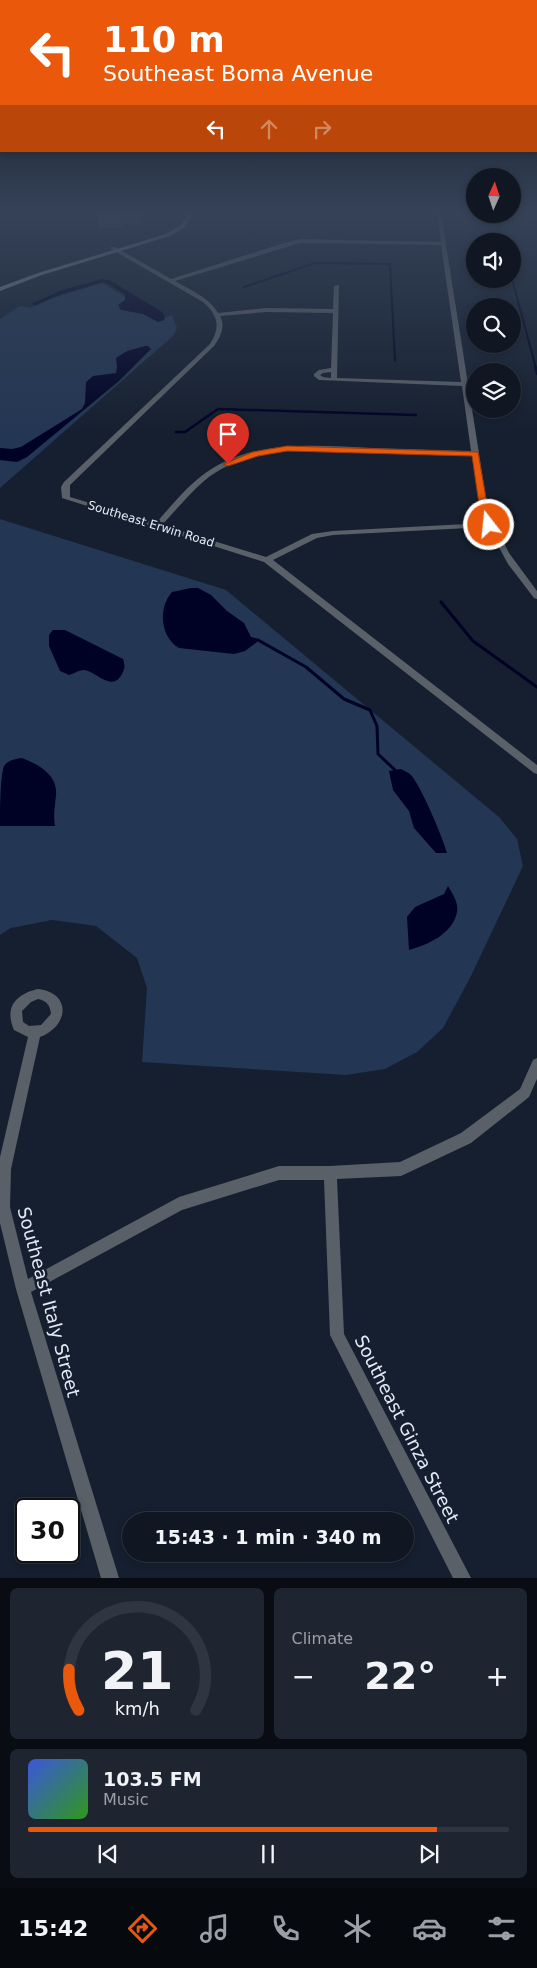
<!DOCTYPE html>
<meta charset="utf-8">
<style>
:root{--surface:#101723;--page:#1e2430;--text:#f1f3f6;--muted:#9c9fa6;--line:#303641;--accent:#ea580c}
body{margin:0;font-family:"DejaVu Sans",sans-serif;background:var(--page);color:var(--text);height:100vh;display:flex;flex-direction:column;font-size:19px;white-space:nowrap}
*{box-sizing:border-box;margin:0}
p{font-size:16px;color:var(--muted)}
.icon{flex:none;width:28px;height:28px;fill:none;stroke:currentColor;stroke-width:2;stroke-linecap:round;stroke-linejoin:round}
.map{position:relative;height:1578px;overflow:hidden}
.details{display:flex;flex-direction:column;gap:10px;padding:10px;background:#090d13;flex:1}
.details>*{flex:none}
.hud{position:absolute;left:0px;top:0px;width:538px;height:152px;box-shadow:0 2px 8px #0003,0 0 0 1px var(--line);background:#ea580c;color:#fff;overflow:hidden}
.needle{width:32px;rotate:3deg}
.controls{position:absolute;left:466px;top:168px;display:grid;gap:10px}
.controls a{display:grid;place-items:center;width:55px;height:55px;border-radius:50%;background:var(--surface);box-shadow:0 2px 8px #0003,0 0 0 1px var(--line);font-size:25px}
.speed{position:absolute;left:15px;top:1498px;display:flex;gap:10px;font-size:25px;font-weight:700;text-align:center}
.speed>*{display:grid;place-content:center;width:65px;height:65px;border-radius:50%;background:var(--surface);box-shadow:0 2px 8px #0003,0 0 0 1px var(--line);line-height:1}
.speed .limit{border:2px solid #111;border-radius:8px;background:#fff;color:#111}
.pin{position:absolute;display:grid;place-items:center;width:42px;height:42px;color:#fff;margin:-51px -21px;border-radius:50% 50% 50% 0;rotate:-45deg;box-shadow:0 0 5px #0007}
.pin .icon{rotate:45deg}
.me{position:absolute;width:55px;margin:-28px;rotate:344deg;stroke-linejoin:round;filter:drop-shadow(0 0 4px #0008)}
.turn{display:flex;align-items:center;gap:18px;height:105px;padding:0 20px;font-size:22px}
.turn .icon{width:65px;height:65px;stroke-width:2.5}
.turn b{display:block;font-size:35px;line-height:42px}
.lanes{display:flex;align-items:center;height:48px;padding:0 20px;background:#0003;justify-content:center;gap:25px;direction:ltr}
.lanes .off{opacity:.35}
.big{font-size:38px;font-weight:600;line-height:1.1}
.details .card{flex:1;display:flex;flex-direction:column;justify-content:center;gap:8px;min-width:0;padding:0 18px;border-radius:8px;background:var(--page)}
.details .dial{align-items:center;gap:0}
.dial svg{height:130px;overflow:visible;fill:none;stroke:var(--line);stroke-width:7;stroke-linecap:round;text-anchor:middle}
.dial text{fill:var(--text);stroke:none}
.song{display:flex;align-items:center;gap:15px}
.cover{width:60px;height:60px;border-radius:8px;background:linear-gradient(135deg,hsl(230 70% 55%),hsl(110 70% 35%))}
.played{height:5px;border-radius:2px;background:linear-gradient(90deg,var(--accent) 85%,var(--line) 85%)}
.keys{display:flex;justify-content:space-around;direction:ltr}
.heat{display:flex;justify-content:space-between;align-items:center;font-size:28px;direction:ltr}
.details .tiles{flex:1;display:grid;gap:10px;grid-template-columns:1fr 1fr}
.card:last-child{grid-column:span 2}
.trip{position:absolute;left:122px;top:1512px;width:292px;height:50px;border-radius:25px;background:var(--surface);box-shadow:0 2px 8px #0003,0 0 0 1px var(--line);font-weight:600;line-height:50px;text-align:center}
.dock{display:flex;height:80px;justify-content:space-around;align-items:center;background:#06090e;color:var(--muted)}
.dock .icon{width:35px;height:35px}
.dock .selected{color:var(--accent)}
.dock b{font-size:22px;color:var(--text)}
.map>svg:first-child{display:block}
</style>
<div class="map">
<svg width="537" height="1578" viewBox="0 0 537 1578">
<rect width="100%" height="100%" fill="#151f2f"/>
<path fill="#233653" d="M102,283l59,36 11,-4 5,13 -3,7 -174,153v-169l20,-13 11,2 19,-9z
M0,519l226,71 273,227 18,22 6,27 -54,114 -26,48 -26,24 -32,17 -39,6 -204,-13 5,-74 -10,-30 -41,-32 -44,-6 -41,8 -11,7z"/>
<path fill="#000225" d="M102,279l9,2 51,31 3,4 -1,4 -6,2 -15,-8 -22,-4 -3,-5 7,-5v-6l-21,-12 -42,12 -26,11 -5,-1 31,-14z
M145,346h3l3,3 -32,32 -92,76 -10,5 -17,-2v-12l12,1 9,-2 61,-38 3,-6 1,-21 7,-6 23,-3 1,-6 -1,-9 11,-7z
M191,588h7l13,7 16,16 17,12 7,14 8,2 -2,3 -12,9 -11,3 -55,-6c-19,-11 -21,-40 -7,-56z
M53,630h12l58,29c2,7 2,9 -1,15 -10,19 -26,-3 -38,-4 -6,0 -10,4 -15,5l-9,-4 -11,-25v-11z
M22,758c16,6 36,17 34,37 -1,12 -3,19 -1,31h-55c0,-14 0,-49 4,-60 4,-6 11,-7 18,-8z
M401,769c3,2 7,3 10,6 11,13 31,61 36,78h-11l-22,-25 -5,-17 -16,-21 -4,-19z
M448,886c4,7 11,17 9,26 -4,22 -30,33 -48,38l-2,-33 8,-10 29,-13z"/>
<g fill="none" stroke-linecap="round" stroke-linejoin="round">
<path stroke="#000225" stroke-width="2" d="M495,214l7,27
M512,279l24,89
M244,287l71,-24 75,1 5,97"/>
<path stroke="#000225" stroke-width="2.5" d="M535,367l2,7
M176,432h9l33,-23 198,6"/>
<path stroke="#000225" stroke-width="3" d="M441,602l32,39 64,46
M258,640l48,27 38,32 26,11 7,16 1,28 17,16"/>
<path fill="#5a6068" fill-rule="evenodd" d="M437,213h4l46,291 10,25 12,24 28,38v8l-3,-1 -26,-34 -20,-37 -155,8 -16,3 -44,22 264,205v9l-3,-1 -270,-211 -202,-64 -1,-11 3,-5 146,-138c11,-17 8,-29 -7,-42l-92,-53v-2h4l56,32 113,-36 16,-4 141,3zM300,243l141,2 20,137 -124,-4 2,-93 -5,1 -1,23 -66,-1 -49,5c-9,-16 -28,-23 -43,-32zM267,312l66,1 -2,55 -12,2 -5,4v2l5,4 143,6 9,65c-32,-1 -65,-2 -98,-3 -53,-2 -112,-9 -160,20 -23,14 -40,36 -57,55l-86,-26v-12l144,-139c6,-9 12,-19 6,-30zM331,372v6l-8,-1 -3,-2 3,-2zM313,450l159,5 7,49 7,19 -153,8 -21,3 -46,23 -104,-32c14,-15 27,-31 42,-44 31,-26 71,-30 109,-31z
M38,989c34,4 31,37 2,48l-29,132 -1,38 18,72 151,-82 100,-31h51l70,-4 61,-29 59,-44 13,-29 4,-2v21l-8,18 -58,46 -70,33 -64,3 7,155 127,244h-18l-123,-243 -6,-155h-45l-97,30 -151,82 88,286h-18l-85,-289 -16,-66v-66l28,-120 -14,-7c-10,-23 2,-36 24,-41zM38,999c9,2 12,6 13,15l-10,11 -12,1 -6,-4 -1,-11 9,-9z"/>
<path fill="#7c8492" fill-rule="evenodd" d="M188,213h6l-9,14 -15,9 -128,39 -42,16v-4l38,-14 128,-39 15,-9z"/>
</g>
<path fill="#3f4a5b" d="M98,213h46l-3,12 -17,-1 -1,4h-24l-2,-11z"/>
<path fill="#273242" d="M140,213h4l-3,12 -1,-11z
M123,214l1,10 -1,4 -1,-11z"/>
<path fill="#515b6b" stroke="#687281" d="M98,213h42v1h-17l-1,3h-25z"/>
<linearGradient id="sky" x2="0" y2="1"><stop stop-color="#0c111a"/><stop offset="0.49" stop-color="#354258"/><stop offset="1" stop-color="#354258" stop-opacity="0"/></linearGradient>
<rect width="537" height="434" fill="url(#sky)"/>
<path fill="#ea580c" stroke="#983908" d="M287,446l191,6 9,52 7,21 -5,3 -4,-3 -6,-21 -7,-48 -185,-5 -29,5 -30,10 -5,-2 30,-12z"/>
<g text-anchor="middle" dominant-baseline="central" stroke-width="5" stroke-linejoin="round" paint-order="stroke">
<g font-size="12" fill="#e3eaf5" stroke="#151f2f">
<text transform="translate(151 524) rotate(17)">Southeast Erwin Road</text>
</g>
<g font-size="18" fill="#e3eaf5" stroke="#151f2f">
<text transform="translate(49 1302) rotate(75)">Southeast Italy Street</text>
<text transform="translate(407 1429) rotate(63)">Southeast Ginza Street</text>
</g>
</g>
</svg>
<div class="controls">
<a><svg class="needle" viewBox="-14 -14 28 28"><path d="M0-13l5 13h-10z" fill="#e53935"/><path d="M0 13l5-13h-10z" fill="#9c9fa6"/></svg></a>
<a><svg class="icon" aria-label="sound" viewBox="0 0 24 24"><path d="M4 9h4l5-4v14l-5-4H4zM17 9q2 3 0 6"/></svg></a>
<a><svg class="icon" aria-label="search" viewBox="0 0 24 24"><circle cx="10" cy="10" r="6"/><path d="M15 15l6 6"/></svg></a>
<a><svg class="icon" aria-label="layers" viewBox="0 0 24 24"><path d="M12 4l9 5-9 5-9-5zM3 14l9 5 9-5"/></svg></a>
</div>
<div class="speed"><div class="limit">30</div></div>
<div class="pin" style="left:228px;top:464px;background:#d93025"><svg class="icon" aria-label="arrive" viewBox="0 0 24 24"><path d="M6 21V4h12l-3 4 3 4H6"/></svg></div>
<svg class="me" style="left:489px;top:525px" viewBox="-20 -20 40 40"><circle r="17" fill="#ea580c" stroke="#fff" stroke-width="3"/><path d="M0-11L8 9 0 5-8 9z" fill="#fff"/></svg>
<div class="trip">15:43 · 1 min · 340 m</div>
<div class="hud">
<div class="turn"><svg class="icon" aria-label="left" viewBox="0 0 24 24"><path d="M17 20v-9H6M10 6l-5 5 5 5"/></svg><div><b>110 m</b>Southeast Boma Avenue</div></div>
<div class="lanes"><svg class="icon" aria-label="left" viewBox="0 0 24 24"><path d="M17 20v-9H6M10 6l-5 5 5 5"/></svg><svg class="icon off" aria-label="ahead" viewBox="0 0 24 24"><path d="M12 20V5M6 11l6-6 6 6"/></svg><svg class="icon off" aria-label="right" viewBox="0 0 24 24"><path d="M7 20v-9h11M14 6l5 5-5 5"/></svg></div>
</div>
</div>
<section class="details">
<div class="tiles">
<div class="card dial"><svg viewBox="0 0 100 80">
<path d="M14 69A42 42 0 1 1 86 69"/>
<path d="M14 69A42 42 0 0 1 8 44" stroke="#ea580c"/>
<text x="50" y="56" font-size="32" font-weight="700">21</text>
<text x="50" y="72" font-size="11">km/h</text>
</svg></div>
<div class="card"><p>Climate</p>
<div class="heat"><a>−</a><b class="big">22°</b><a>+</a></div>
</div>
<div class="card">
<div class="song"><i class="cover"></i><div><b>103.5 FM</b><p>Music</p></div></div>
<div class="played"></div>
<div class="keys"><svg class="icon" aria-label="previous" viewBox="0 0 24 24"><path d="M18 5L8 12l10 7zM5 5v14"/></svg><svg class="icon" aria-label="pause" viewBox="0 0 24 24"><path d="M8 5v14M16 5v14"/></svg><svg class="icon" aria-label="next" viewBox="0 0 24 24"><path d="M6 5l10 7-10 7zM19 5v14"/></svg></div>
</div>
</div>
</section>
<nav class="dock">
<b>15:42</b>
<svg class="icon selected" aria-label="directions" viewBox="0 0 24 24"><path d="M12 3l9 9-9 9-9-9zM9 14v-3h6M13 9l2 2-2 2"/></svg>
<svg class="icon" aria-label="music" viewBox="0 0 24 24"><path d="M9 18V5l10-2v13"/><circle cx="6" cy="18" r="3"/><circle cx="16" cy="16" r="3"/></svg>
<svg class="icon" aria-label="phone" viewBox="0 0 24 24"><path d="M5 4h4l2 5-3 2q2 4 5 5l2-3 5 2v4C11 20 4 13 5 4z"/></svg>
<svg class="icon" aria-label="climate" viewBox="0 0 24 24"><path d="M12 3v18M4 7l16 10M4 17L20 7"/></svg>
<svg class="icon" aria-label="car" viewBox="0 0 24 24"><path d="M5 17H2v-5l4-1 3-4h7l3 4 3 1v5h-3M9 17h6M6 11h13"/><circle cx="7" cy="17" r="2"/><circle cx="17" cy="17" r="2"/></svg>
<svg class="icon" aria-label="filters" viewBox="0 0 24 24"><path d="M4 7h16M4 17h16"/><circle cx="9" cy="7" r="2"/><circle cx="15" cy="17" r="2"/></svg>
</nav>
